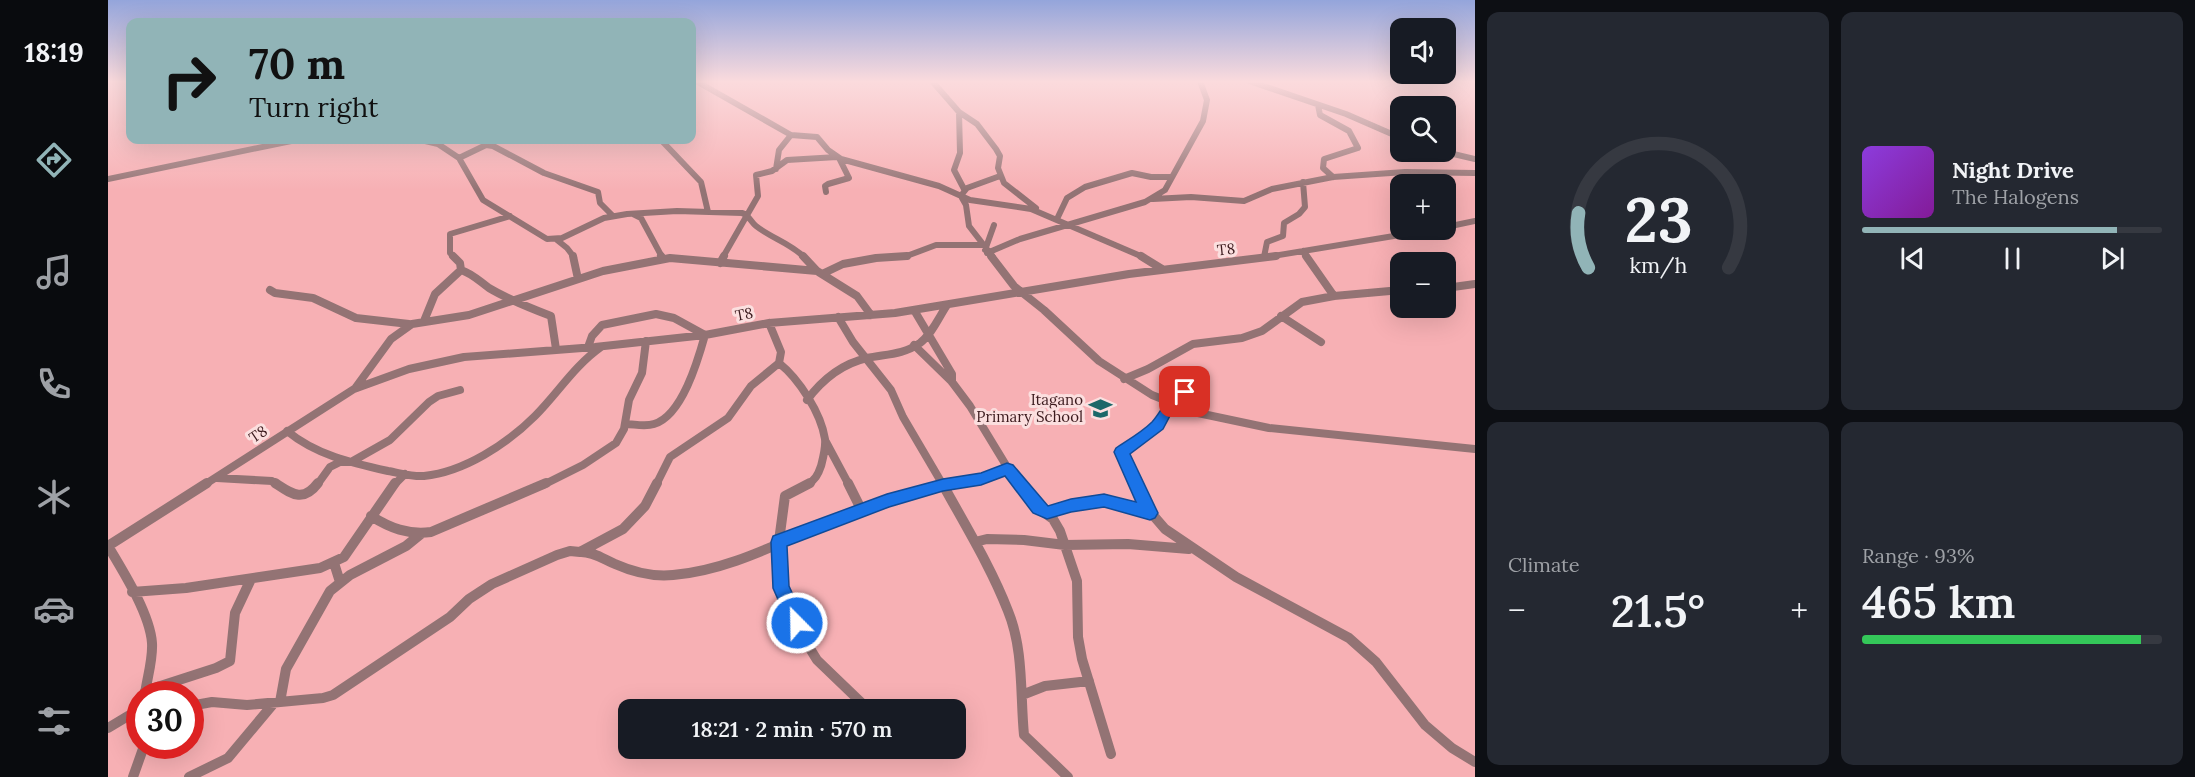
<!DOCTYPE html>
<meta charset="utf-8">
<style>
:root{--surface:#171b24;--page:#242831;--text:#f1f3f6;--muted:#9ea1a6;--line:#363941;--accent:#91b4b7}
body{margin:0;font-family:Lora,serif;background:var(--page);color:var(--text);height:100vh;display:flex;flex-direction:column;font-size:22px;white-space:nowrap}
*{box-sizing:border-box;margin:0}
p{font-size:20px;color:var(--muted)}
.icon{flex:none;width:33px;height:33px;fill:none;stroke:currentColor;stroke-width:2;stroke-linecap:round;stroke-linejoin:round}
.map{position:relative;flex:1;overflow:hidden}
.drawer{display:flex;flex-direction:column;gap:12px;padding:12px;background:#0d0f14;width:720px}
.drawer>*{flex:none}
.banner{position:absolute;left:18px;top:18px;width:570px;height:126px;border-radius:12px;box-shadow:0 6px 24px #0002;background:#91b4b7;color:#111;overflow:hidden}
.controls{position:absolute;left:1282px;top:18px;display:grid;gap:12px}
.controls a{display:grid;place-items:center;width:66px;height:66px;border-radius:12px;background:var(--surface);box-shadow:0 6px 24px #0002;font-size:30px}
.speed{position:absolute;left:18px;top:681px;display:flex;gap:12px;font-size:30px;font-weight:700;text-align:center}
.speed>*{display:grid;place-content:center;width:78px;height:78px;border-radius:50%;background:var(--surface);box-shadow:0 6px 24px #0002;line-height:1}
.speed .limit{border:9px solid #d22;background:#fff;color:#111}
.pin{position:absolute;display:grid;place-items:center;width:51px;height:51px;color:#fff;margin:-26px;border-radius:12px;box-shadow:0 3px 9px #0006}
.me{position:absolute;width:66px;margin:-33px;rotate:337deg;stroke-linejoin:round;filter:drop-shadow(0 0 4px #0008)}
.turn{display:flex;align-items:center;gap:21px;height:126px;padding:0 24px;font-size:27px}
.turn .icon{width:78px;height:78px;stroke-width:2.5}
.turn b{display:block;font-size:42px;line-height:51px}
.big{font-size:45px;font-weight:600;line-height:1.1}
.drawer .tile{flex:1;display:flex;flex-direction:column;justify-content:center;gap:9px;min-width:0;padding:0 21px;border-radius:12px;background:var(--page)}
.drawer .dial{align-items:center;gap:0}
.dial svg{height:156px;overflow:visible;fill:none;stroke:var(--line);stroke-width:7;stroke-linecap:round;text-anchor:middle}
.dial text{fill:var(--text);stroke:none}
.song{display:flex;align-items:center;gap:18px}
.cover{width:72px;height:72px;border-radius:9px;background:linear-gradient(135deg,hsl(270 70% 55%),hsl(290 70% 35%))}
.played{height:6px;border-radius:3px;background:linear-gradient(90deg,var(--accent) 85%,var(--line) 85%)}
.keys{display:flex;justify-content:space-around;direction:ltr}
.heat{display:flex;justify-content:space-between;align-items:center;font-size:33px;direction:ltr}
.charge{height:9px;border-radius:4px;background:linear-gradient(90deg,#34c759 93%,var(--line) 0)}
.drawer .tiles{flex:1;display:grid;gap:12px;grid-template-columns:repeat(2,1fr)}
.trip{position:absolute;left:510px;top:699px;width:348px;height:60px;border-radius:12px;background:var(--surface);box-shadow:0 6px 24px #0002;font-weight:600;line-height:60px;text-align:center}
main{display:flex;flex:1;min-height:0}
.tabs{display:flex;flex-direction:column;width:108px;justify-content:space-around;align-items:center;background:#090b0e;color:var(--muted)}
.tabs .icon{width:42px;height:42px}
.tabs .active{color:var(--accent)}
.tabs b{font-size:27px;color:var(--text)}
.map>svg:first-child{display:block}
</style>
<main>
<nav class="tabs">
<b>18:19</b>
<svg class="icon active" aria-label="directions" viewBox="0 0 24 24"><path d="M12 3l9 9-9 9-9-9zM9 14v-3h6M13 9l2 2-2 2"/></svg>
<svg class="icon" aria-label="music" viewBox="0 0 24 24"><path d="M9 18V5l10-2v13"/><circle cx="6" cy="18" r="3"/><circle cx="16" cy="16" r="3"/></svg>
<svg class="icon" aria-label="phone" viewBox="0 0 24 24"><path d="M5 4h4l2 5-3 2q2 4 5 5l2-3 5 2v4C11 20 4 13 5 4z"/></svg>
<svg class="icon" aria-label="climate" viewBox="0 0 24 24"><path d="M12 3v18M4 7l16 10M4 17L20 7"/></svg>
<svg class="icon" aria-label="car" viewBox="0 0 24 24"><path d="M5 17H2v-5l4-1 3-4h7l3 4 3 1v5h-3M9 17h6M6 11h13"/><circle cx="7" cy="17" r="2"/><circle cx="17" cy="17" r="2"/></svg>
<svg class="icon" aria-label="filters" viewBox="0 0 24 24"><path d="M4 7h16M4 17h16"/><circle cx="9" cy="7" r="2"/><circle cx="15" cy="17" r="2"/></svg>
</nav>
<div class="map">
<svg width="1367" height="777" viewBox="0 0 1367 777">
<rect width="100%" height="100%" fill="#f7b0b4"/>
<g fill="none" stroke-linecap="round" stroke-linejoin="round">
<path stroke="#937374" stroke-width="6" d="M588,81l95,54 26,2 11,13 13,9 98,27 31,14 61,9 112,48
M824,81l27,31 18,12 19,25 4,7 -2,12 6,15 32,25
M1141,81l97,33 55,24
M1210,105l2,10 29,16 9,17 -34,11 -1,9 10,9
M851,112l1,41 -6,17 10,19
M313,140l17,4 21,14 24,42 64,39 15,-1 42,-20 23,-4 50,-3 65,2c7,2 8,8 14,13 15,12 34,17 48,31
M553,140l40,42 7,30
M1337,152l30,7
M351,158l27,-13 7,1 51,27 54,19 2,11 13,13
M668,169l3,-19 12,-15
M0,179l188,-39
M718,192l-1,-6 3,-2 21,-6 -10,-20
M855,193l4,-5 33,-12
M854,198l4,7 3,21 24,31
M1045,199l38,-2 53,4 28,-12 61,-12 72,-5 70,1
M525,214l8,4 21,39
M949,219l10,-21 18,-11 47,-14 19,4h21
M1338,227l29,-6
M449,240l10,8 7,9
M877,250l9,-25
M1195,251l4,6
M879,253l33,-14 125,-37 20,-12 38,-69 4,-21 -7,-19
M346,257l-4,-4v-19l60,-18
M615,257l35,-61 -2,-21 16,-4 15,-11 50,-3
M784,257h12l32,-12h45
M1156,257l3,-15 16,-6 1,-13 15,-9 6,-7 -2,-25
M1159,257l163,-27"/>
<path stroke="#937374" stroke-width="8" d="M465,256l5,23
M553,256l2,3
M695,256l14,15
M883,256l23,30 30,24 55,51 53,34 46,18 71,15 206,21
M1033,256l21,13
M1198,256l28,40
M612,263l4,-7
M353,270c12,4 18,11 28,18 20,12 41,20 62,28l5,33
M714,274l21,-10 33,-6 31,-2
M1338,288l29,-4
M162,290l5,3 38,5 43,20 53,6
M806,310l38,64v8
M1173,316l40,26
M730,317l15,25 38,48 12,27 40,68
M316,321l11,-27 26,-24 -1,-7 -7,-7
M806,345l38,37 18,24 48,79
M480,347l4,-11 10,-11 54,-11 18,4 31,17c-7,25 -23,81 -51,89 -9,3 -20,0 -29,0
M671,363c20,16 42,50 46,76 1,9 -2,19 -4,27 -3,9 -6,14 -14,19
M1016,379l24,-10 45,-25 49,-6 20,-7 40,-29 32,-6 67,-6
M248,387l35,-48 21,-15 57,-9 134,-44 67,-13 147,13 40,25 14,19
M699,400c15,-20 34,-36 60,-42 18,-4 36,-3 53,-15 12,-9 19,-26 27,-38
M1065,404l23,-24
M179,431c29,24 65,32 101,40 12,2 24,6 36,5 40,-4 83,-32 111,-60 23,-23 39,-50 66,-69
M718,442l23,43
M109,478l55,3 6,4
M96,485l150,-96 55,-20 55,-12 131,-10 110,-12 64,-12 126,-10 234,-39 147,-18
M209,485l13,-18 10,-5h11l39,-22 39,-38 9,-6 22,-6
M286,485l11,-11
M435,485l40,-20 33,-22 8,-14 5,-29 13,-27 4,-32
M548,485l14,-28 58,-39 23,-32 28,-23 2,-11 -12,-29
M839,485l36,-7 24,-9
M1028,485l-15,-33 37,-27 14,-21"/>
<path stroke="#937374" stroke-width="10" d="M167,483c17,11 28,20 43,0
M702,483l-25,13 -6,45 2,47 11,19 9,27 16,26 52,50
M740,483l13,26
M834,483c23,42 49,84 66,128 16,39 12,83 16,124l44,42
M909,483l21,25 15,11 7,12 17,50 1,56 4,22 29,95
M1027,483l11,24 19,22 71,48 113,61 27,24 49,63 27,23 23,14
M939,513l24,-8 33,-5 46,13
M263,516c19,12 37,19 60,16l115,-49
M867,542l12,-3 37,1 41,5 63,-1 61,5
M0,546l99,-63
M0,546c15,25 42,68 44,97 1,17 -5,35 -7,51
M473,552c13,0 22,7 34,12 18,8 38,13 58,11 51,-4 100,-29 147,-49 44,-18 88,-34 135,-43
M226,563l6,19
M24,592l54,-4 134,-20 24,-11 51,-74
M37,691l71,-23 14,-7 5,-48 16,-34
M914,695l23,-9 44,-5
M172,702l6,-33 44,-78 20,-16 56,-29 16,-13
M82,706l22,-4 35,3 76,-7 10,-3 117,-78 19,-18 23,-15 65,-29 13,-4 10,1 43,-23 22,-23 12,-23
M0,728l20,-12 12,-2
M25,777l11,-31
M81,777l39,-19 46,-55"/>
</g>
<linearGradient id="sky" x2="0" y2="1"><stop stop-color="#94a5db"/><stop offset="0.43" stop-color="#fbdbdd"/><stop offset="1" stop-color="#fbdbdd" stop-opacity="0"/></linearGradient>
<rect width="1367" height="190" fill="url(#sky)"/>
<path fill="#1a73e8" stroke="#114b97" stroke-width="1.5" d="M1077,386l7,6 -20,20 -9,17 -33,25 28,59 -3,5 -5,2 -46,-13 -33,5 -24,7 -14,-6 -28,-37 -24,9 -38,6 -54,16 -102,39 2,40 17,37 -3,6 -6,3 -6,-3 -18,-41 -2,-46 2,-6 114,-42 56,-15 38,-6 26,-10 6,2 35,41 23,-7 33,-5 32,8 -22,-50 2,-4c12,-8 26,-16 36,-26 11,-12 16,-30 33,-36z"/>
<defs>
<symbol id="school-bare" viewBox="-9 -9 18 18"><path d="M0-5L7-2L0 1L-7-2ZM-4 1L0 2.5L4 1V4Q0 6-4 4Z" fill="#1b6869" stroke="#fbdfdf" stroke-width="2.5" paint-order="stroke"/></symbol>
</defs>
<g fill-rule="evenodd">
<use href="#school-bare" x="976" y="392" width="33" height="33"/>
</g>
<g text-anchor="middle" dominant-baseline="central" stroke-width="6" stroke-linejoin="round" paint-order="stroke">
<g font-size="15" fill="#3b1a1d" stroke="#fbdfdf">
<text transform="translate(1118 249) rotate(-6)">T8</text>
<text transform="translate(636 314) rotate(-11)">T8</text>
<text transform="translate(150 434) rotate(-34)">T8</text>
</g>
<g font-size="15" fill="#3b1a1d" stroke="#fbdfdf" text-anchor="end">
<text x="975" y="399">Itagano<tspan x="975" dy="17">Primary School</tspan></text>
</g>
</g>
</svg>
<div class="controls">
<a><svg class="icon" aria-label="sound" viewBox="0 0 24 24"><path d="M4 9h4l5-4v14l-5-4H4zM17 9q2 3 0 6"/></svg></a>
<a><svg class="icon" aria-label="search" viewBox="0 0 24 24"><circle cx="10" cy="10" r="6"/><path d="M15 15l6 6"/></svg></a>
<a>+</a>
<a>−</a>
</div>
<div class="speed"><div class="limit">30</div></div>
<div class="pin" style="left:1077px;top:392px;background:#d93025"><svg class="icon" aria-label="arrive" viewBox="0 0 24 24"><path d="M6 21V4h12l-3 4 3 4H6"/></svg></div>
<svg class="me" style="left:689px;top:623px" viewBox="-20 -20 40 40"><circle r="17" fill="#1a73e8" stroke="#fff" stroke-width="3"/><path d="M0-11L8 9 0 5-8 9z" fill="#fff"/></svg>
<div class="trip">18:21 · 2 min · 570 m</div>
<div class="banner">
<div class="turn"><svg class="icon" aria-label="right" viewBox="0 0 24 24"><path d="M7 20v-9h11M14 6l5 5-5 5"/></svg><div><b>70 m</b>Turn right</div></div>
</div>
</div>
<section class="drawer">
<div class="tiles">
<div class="tile dial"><svg viewBox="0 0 100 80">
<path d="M14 69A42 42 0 1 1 86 69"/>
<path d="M14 69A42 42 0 0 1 9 41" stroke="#91b4b7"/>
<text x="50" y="56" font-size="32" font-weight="700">23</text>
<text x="50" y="72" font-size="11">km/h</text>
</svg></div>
<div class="tile">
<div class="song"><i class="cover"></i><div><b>Night Drive</b><p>The Halogens</p></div></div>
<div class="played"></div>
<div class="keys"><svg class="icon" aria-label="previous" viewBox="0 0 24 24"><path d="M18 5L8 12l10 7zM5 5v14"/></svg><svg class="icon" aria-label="pause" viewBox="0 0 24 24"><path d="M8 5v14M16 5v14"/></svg><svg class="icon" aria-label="next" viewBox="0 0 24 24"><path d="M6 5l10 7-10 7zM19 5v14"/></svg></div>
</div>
<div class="tile"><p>Climate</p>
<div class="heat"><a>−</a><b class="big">21.5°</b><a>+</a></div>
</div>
<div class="tile"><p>Range · 93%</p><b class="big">465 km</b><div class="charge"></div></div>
</div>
</section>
</main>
